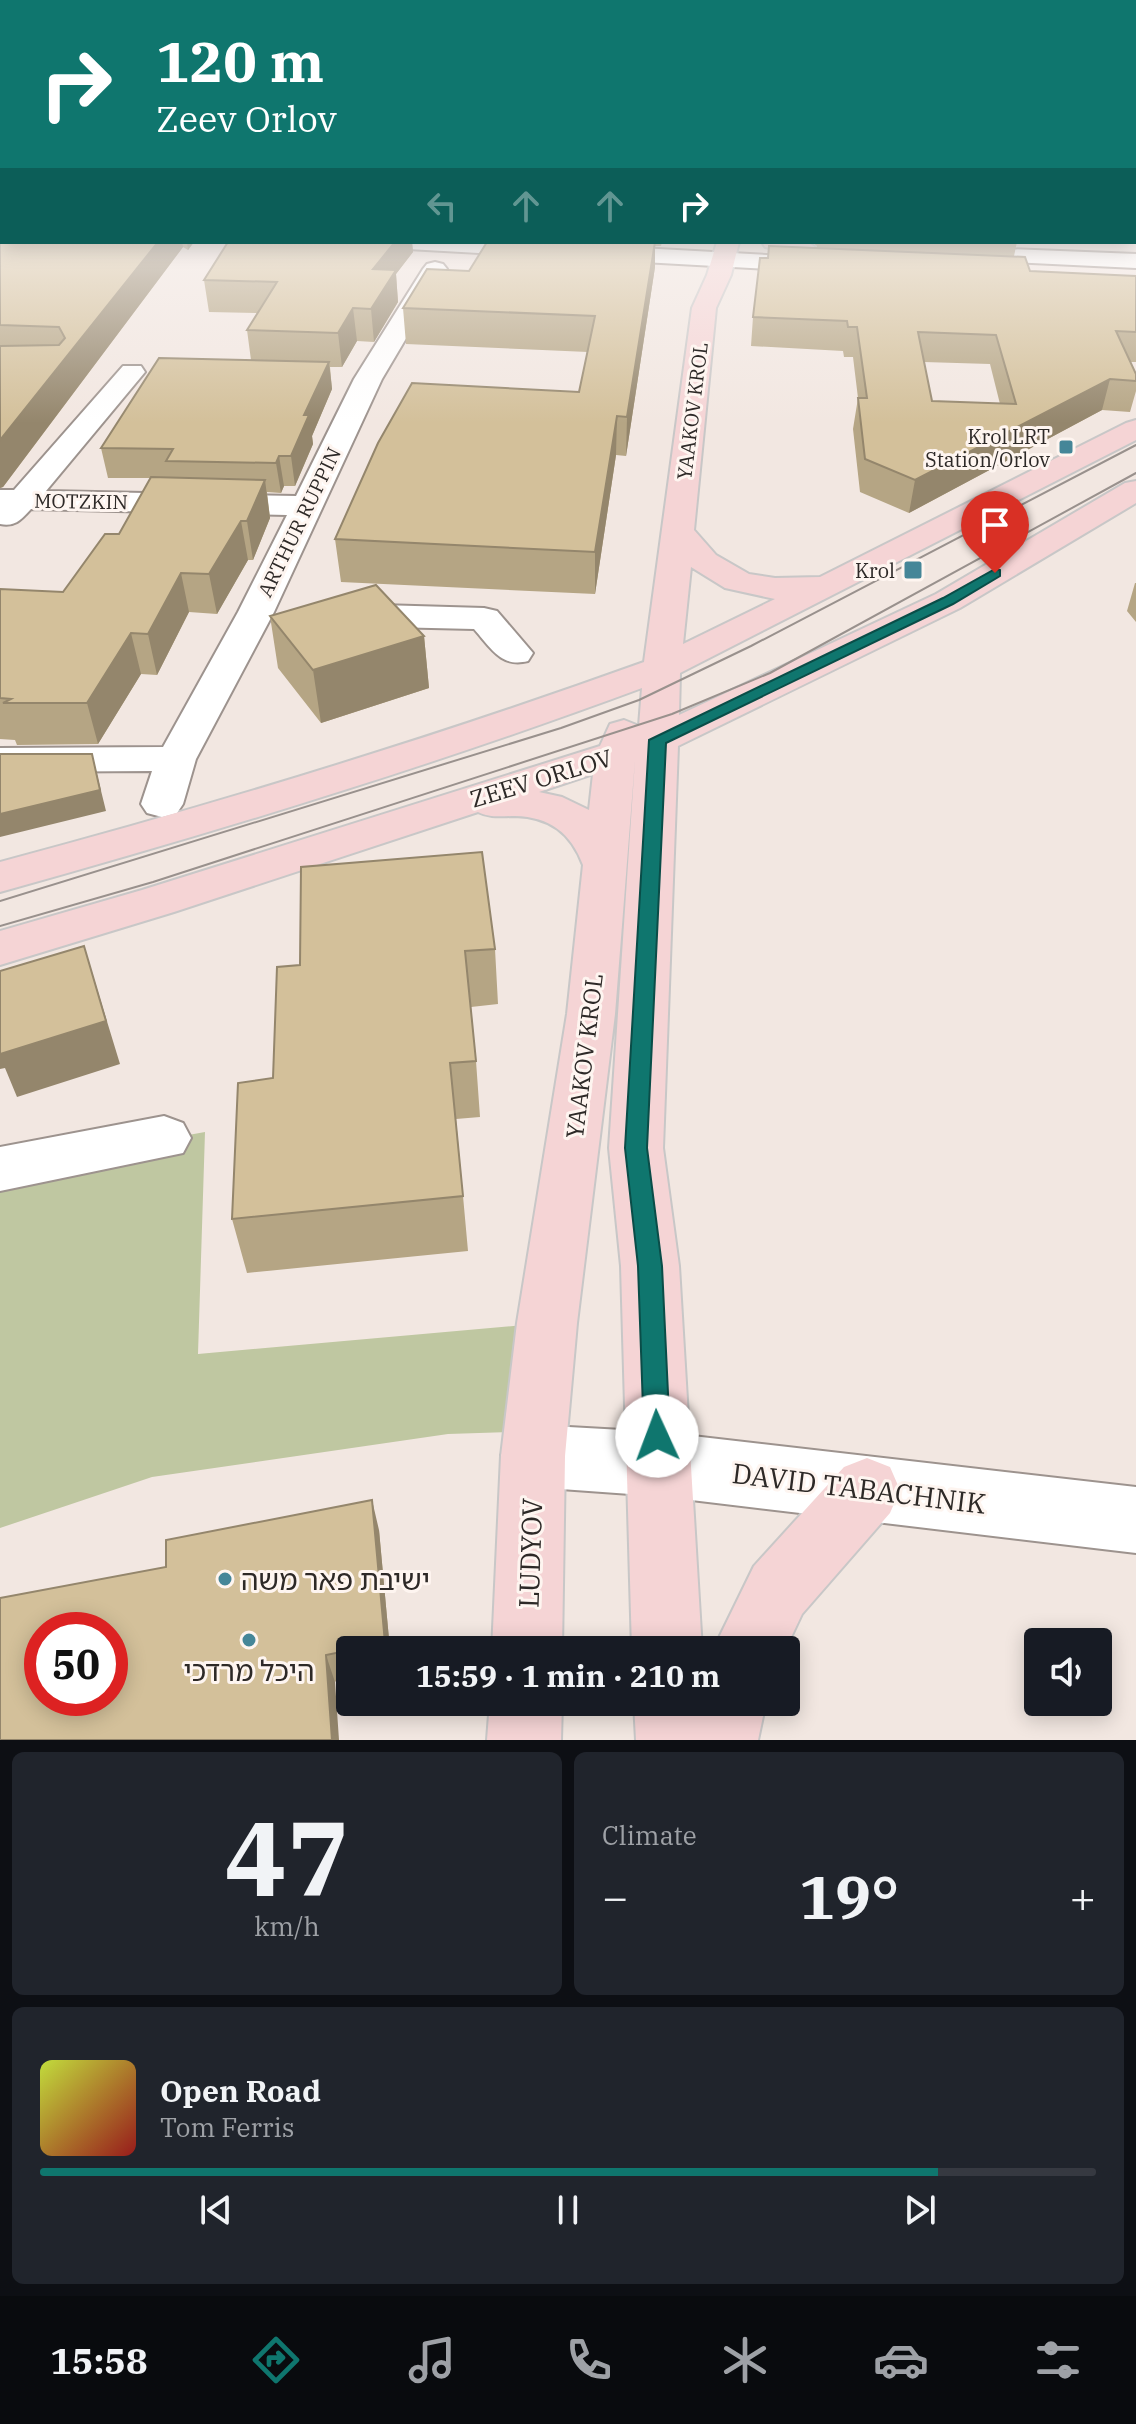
<!DOCTYPE html>
<meta charset="utf-8">
<style>
:root{--surface:#171b24;--page:#20242c;--text:#f1f3f6;--muted:#9ea1a6;--line:#363941;--accent:#0f766e}
body{margin:0;font-family:"IBM Plex Serif","Noto Sans Hebrew",serif;background:var(--page);color:var(--text);height:100vh;display:flex;flex-direction:column;font-size:30px;white-space:nowrap}
*{box-sizing:border-box;margin:0}
p{font-size:26px;color:var(--muted)}
.icon{flex:none;width:44px;height:44px;fill:none;stroke:currentColor;stroke-width:2;stroke-linecap:round;stroke-linejoin:round}
.map{position:relative;height:1740px;overflow:hidden}
.sheet{display:flex;flex-direction:column;gap:12px;padding:12px;background:#0d0f14;flex:1}
.sheet>*{flex:none}
.top-card{position:absolute;left:0px;top:0px;width:1136px;height:244px;box-shadow:0 4px 20px #0003;background:#0f766e;color:#fff;overflow:hidden}
.tools{position:absolute;left:1024px;top:1628px;display:grid;gap:16px}
.tools a{display:grid;place-items:center;width:88px;height:88px;border-radius:8px;background:var(--surface);box-shadow:0 4px 20px #0003;font-size:40px}
.speed{position:absolute;left:24px;top:1612px;display:flex;gap:16px;font-size:40px;font-weight:700;text-align:center}
.speed>*{display:grid;place-content:center;width:104px;height:104px;border-radius:50%;background:var(--surface);box-shadow:0 4px 20px #0003;line-height:1}
.speed .limit{border:12px solid #d22;background:#fff;color:#111}
.pin{position:absolute;display:grid;place-items:center;width:68px;height:68px;color:#fff;margin:-82px -34px;border-radius:50% 50% 50% 0;rotate:-45deg;box-shadow:0 0 8px #0007}
.pin .icon{rotate:45deg}
.me{position:absolute;width:88px;margin:-44px;rotate:358deg;stroke-linejoin:round;filter:drop-shadow(0 0 6px #0008)}
.turn{display:flex;align-items:center;gap:28px;height:168px;padding:0 24px;font-size:36px}
.turn .icon{width:104px;height:104px;stroke-width:2.5}
.turn b{display:block;font-size:56px;line-height:68px}
.lanes{display:flex;align-items:center;height:76px;padding:0 24px;background:#0003;justify-content:center;gap:40px;direction:ltr}
.lanes .off{opacity:.35}
.big{font-size:60px;font-weight:700;line-height:1.1}
.sheet .card{flex:1;display:flex;flex-direction:column;justify-content:center;gap:12px;min-width:0;padding:0 28px;border-radius:12px;background:var(--page)}
.sheet .dial{align-items:center;gap:0}
.dial b{font-size:104px;line-height:1}
.song{display:flex;align-items:center;gap:24px}
.cover{width:96px;height:96px;border-radius:12px;background:linear-gradient(135deg,hsl(70 70% 55%),hsl(0 70% 35%))}
.played{height:8px;border-radius:4px;background:linear-gradient(90deg,var(--accent) 85%,var(--line) 85%)}
.keys{display:flex;justify-content:space-around;direction:ltr}
.heat{display:flex;justify-content:space-between;align-items:center;font-size:44px;direction:ltr}
.sheet .tiles{flex:1;display:grid;gap:12px;grid-template-columns:1fr 1fr}
.card:last-child{grid-column:span 2}
.trip{position:absolute;left:336px;top:1636px;width:464px;height:80px;border-radius:8px;background:var(--surface);box-shadow:0 4px 20px #0003;font-weight:700;line-height:80px;text-align:center}
.dock{display:flex;height:128px;justify-content:space-around;align-items:center;background:#090b0e;color:var(--muted)}
.dock .icon{width:56px;height:56px}
.dock .active{color:var(--accent)}
.dock b{font-size:36px;color:var(--text)}
.map>svg:first-child{display:block}
</style>
<div class="map">
<svg width="1136" height="1740" viewBox="0 0 1136 1740">
<rect width="100%" height="100%" fill="#f2e7e1"/>
<path fill="#bfc7a1" d="M205,1132l-7,222 349,-31 -11,108 -88,3 -296,43 -152,51v-359z"/>
<g fill="none" stroke-linecap="round" stroke-linejoin="round">
<defs>
<path id="minor" d="M397,242h133l291,16 8,2 4,5 -4,5 -8,2 -413,-23z
M955,247l181,7v14l-189,-9 -3,-5 3,-5z
M435,262l8,2 4,5 -65,110 -108,233 -78,147 -13,45 -6,9 -15,4 -15,-4 -6,-9 11,-33 -152,1v-24l163,-1 75,-135 49,-97 -256,-6c-10,11 -16,18 -31,15v-34h14l109,-124h18l4,6 -99,119 250,5 58,-117 69,-110 4,-5z
M346,604l138,4 13,3 36,42 -5,8c-27,7 -37,-13 -54,-32l-128,-3 -12,-4 -6,-7 6,-7z
M164,1116l19,7 8,15 -8,15 -183,38v-44z
M533,1425l125,7 478,55v66l-478,-57 -125,-9 -23,-9 -9,-22 9,-22z"/>
<path id="major" d="M717,242h22l-8,33 -15,33 -22,222 22,25 33,19 26,4 45,-1 306,-154 10,-3v20l-456,233 -1,42 257,-121 189,-111 11,-2v22l-176,105 -282,138 -15,402 16,118 23,384h-70l-11,-384 -12,-118 26,-388 -20,254 -38,309 -12,133 -3,194h-70l9,-194 16,-133 50,-309 16,-149c-12,-32 -33,-48 -68,-49 -14,0 -25,2 -37,-4l-304,100 -174,53v-34l142,-41 458,-144 10,-22 14,-4 15,6 3,-38c-210,78 -426,144 -642,204v-30c217,-58 433,-124 644,-200l48,-354 15,-33zM691,567l34,21 50,11 -92,45zM593,774l-4,36 -27,-13 -23,-5z
M762,242h46l8,6 -3,5 -8,2 -40,-8z
M867,1458l23,9 10,23 -10,23 -88,101 -17,36h-72l41,-84 90,-99z
M490,1702h72l-1,38h-74z
M634,1702h132l-8,38h-122z"/>
</defs>
<use href="#minor" stroke="#9d938e" stroke-width="4"/>
<use href="#major" stroke="#c8c7c7" stroke-width="4"/>
<use href="#minor" fill="#fff" fill-rule="evenodd"/>
<use href="#major" fill="#f5d4d5" fill-rule="evenodd"/>
<path stroke="#99918d" stroke-width="2" d="M0,901l561,-173 78,-28 112,-54 385,-201
M0,926l153,-44 519,-168 98,-41 366,-200"/>
</g>
<path fill="#b5a584" fill-rule="evenodd" d="M0,179h2v63h192l-6,8 -5,-3 -180,240 -3,1z
M1134,179h2v54h-2z
M228,242h184l1,10 -17,22 2,28 -24,40 -17,-1 -15,26h-12l2,22 -20,47 1,8 -18,42h-11l-3,7 -14,-1 3,26 -17,42h-5l-31,54 -28,-2 -32,63 -16,-1 -43,70 -81,1 -2,-5 -15,-1v-150l63,3 56,-58 32,-56h-43l-7,-30 150,-88 -4,-30 10,-17 -48,-1 -5,-32z
M487,242h175l-1,4h-6v21l-29,189 -10,-1 -21,139 -254,-12 -6,-43 244,-147 9,-40 -182,-8 -3,-36 66,-37z
M812,242h205l-3,14 16,15 106,5v86h-6l6,12v17l-6,21 -28,-2 -193,103 -49,-21 -7,-63 5,-31 -5,-41h-9l-1,-6 -92,-5 2,-29 15,-59 49,-10v-2zM924,362l66,2 10,40 -68,-3z
M1135,583h1v39l-9,-11z
M270,616l154,20 5,52 -108,35 -43,-55z
M495,949l3,55 -27,3 5,54 4,56 -24,2 12,132 -221,22 -15,-54 41,-141 27,-113z
M379,1530l11,120h-40v29l-350,61z"/>
<path fill="#94866c" d="M158,242h24l1,5 -180,240 -3,1v-48z
M187,242h7l-6,8z
M395,242h17l1,10 -17,22 2,28 -24,40 -3,-33 2,-40z
M655,242v25l-29,189 1,-39z
M353,308l4,33 -15,26 -4,-34z
M329,362l3,27 -20,47 1,8 -18,42 -4,-30 13,-41z
M1110,379l-8,31 -193,103 6,-33z
M617,416l-1,39 -21,139v-42z
M279,456l5,30 -3,7 -5,-30z
M265,480l5,38 -17,42 -6,-39z
M241,521l7,39 -31,54 -8,-40z
M181,573l8,39 -32,63 -9,-41z
M131,633l10,41 -43,70 -11,-41z
M424,636l5,52 -108,35 -8,-53z
M92,754l14,57 -106,26v-23z
M84,946l36,118 -103,33 -12,-29 -5,1v-29z
M372,1500l7,30 11,120h-3l-2,-7z
M326,1655l9,27 4,58h-7z"/>
<path fill="#d3c09a" stroke="#94866c" stroke-width="2" fill-rule="evenodd" d="M0,179h2v32l-2,-1z
M1134,179h2v26h-2z
M2,214v28h156l-158,198v-94l59,-1 6,-7 -6,-11 -59,-2v-110z
M228,242h167l-22,27 23,1 -25,39 -18,-1 -15,25 -91,-3 30,-48 -73,-2z
M487,242h168l-28,175 -10,-1 -22,136 -260,-13 43,-96 34,-60 167,9 16,-76 -192,-8 24,-39 42,2z
M769,246l256,11 5,14 106,5v56l-20,-1 20,43v7l-26,-2 -195,101 -50,-21 -7,-61h9l-10,-71h-9l-1,-6 -94,-4 7,-59h8zM918,332l78,3 20,69 -84,-3z
M159,358l170,4 -25,53h5l-18,41h-12l-3,7 -110,-2 7,-12 -72,-1z
M151,477l114,3 -18,41h-6l-32,53 -28,-1 -33,61 -17,-1 -44,70h-84l8,-4 -11,-1v-109l63,3 42,-58h14z
M376,585l48,51 -111,34 -43,-54z
M0,754h92l8,36 -100,24z
M482,852l13,97 -30,2 11,110 -26,2 13,133 -231,23 6,-136 35,-5 4,-111 23,-2 1,-98z
M84,946l22,75 -106,33v-83z
M372,1500l13,143 -59,12 6,85h-332v-142l166,-31v-27zM42,1630h68v68h-68z"/>
<linearGradient id="sky" x2="0" y2="1"><stop stop-color="#92a4cc"/><stop offset="0.42" stop-color="#f9f4f2"/><stop offset="1" stop-color="#f9f4f2" stop-opacity="0"/></linearGradient>
<rect width="1136" height="423" fill="url(#sky)"/>
<path fill="#0f766e" stroke="#0a4d48" stroke-width="2" d="M995,569l5,1v6l-47,28 -287,139 -19,405 15,118 8,170 -4,9 -9,4 -9,-4 -4,-9 -6,-170 -13,-118 24,-408 294,-142z"/>
<g fill="#458698" stroke="#fef5f0" stroke-width="3">
<rect x="1058" y="439" width="16" height="16" rx="4"/>
<rect x="903" y="560" width="20" height="20" rx="4"/>
<circle cx="225" cy="1579" r="8"/>
<circle cx="249" cy="1640" r="8"/>
</g>
<g text-anchor="middle" dominant-baseline="central" stroke-width="6" stroke-linejoin="round" paint-order="stroke">
<g font-size="20" fill="#2d2927" stroke="#fef5f0">
<text transform="translate(692 411) rotate(-83)">YAAKOV KROL</text>
<text transform="translate(81 501) rotate(1)">MOTZKIN</text>
<text transform="translate(299 522) rotate(-64)">ARTHUR RUPPIN</text>
</g>
<g font-size="20" fill="#2d2927" stroke="#fef5f0" text-anchor="end">
<text x="1050" y="436">Krol LRT<tspan x="1050" dy="23">Station/Orlov</tspan></text>
<text x="895" y="570">Krol</text>
</g>
<g font-size="24" fill="#2d2927" stroke="#fef5f0">
<text transform="translate(541 778) rotate(-17)">ZEEV ORLOV</text>
<text transform="translate(584 1056) rotate(-83)">YAAKOV KROL</text>
</g>
<g font-size="28" fill="#2d2927" stroke="#fef5f0">
<text transform="translate(859 1488) rotate(7)">DAVID TABACHNIK</text>
<text transform="translate(530 1553) rotate(-88)">LUDYOV</text>
</g>
<g font-size="28" fill="#2d2927" stroke="#fef5f0" text-anchor="start">
<text x="241" y="1579">ישיבת פאר משה</text>
<text x="249" y="1670" text-anchor="middle">היכל מרדכי</text>
</g>
</g>
</svg>
<div class="tools">
<a><svg class="icon" aria-label="sound" viewBox="0 0 24 24"><path d="M4 9h4l5-4v14l-5-4H4zM17 9q2 3 0 6"/></svg></a>
</div>
<div class="speed"><div class="limit">50</div></div>
<div class="pin" style="left:995px;top:573px;background:#d93025"><svg class="icon" aria-label="arrive" viewBox="0 0 24 24"><path d="M6 21V4h12l-3 4 3 4H6"/></svg></div>
<svg class="me" style="left:657px;top:1436px" viewBox="-20 -20 40 40"><circle r="19" fill="#fff"/><path d="M0-13L10 11 0 6-10 11z" fill="#0f766e"/></svg>
<div class="trip">15:59 · 1 min · 210 m</div>
<div class="top-card">
<div class="turn"><svg class="icon" aria-label="right" viewBox="0 0 24 24"><path d="M7 20v-9h11M14 6l5 5-5 5"/></svg><div><b>120 m</b>Zeev Orlov</div></div>
<div class="lanes"><svg class="icon off" aria-label="left" viewBox="0 0 24 24"><path d="M17 20v-9H6M10 6l-5 5 5 5"/></svg><svg class="icon off" aria-label="ahead" viewBox="0 0 24 24"><path d="M12 20V5M6 11l6-6 6 6"/></svg><svg class="icon off" aria-label="ahead" viewBox="0 0 24 24"><path d="M12 20V5M6 11l6-6 6 6"/></svg><svg class="icon" aria-label="right" viewBox="0 0 24 24"><path d="M7 20v-9h11M14 6l5 5-5 5"/></svg></div>
</div>
</div>
<section class="sheet">
<div class="tiles">
<div class="card dial"><b>47</b><p>km/h</p></div>
<div class="card"><p>Climate</p>
<div class="heat"><a>−</a><b class="big">19°</b><a>+</a></div>
</div>
<div class="card">
<div class="song"><i class="cover"></i><div><b>Open Road</b><p>Tom Ferris</p></div></div>
<div class="played"></div>
<div class="keys"><svg class="icon" aria-label="previous" viewBox="0 0 24 24"><path d="M18 5L8 12l10 7zM5 5v14"/></svg><svg class="icon" aria-label="pause" viewBox="0 0 24 24"><path d="M8 5v14M16 5v14"/></svg><svg class="icon" aria-label="next" viewBox="0 0 24 24"><path d="M6 5l10 7-10 7zM19 5v14"/></svg></div>
</div>
</div>
</section>
<nav class="dock">
<b>15:58</b>
<svg class="icon active" aria-label="directions" viewBox="0 0 24 24"><path d="M12 3l9 9-9 9-9-9zM9 14v-3h6M13 9l2 2-2 2"/></svg>
<svg class="icon" aria-label="music" viewBox="0 0 24 24"><path d="M9 18V5l10-2v13"/><circle cx="6" cy="18" r="3"/><circle cx="16" cy="16" r="3"/></svg>
<svg class="icon" aria-label="phone" viewBox="0 0 24 24"><path d="M5 4h4l2 5-3 2q2 4 5 5l2-3 5 2v4C11 20 4 13 5 4z"/></svg>
<svg class="icon" aria-label="climate" viewBox="0 0 24 24"><path d="M12 3v18M4 7l16 10M4 17L20 7"/></svg>
<svg class="icon" aria-label="car" viewBox="0 0 24 24"><path d="M5 17H2v-5l4-1 3-4h7l3 4 3 1v5h-3M9 17h6M6 11h13"/><circle cx="7" cy="17" r="2"/><circle cx="17" cy="17" r="2"/></svg>
<svg class="icon" aria-label="filters" viewBox="0 0 24 24"><path d="M4 7h16M4 17h16"/><circle cx="9" cy="7" r="2"/><circle cx="15" cy="17" r="2"/></svg>
</nav>
